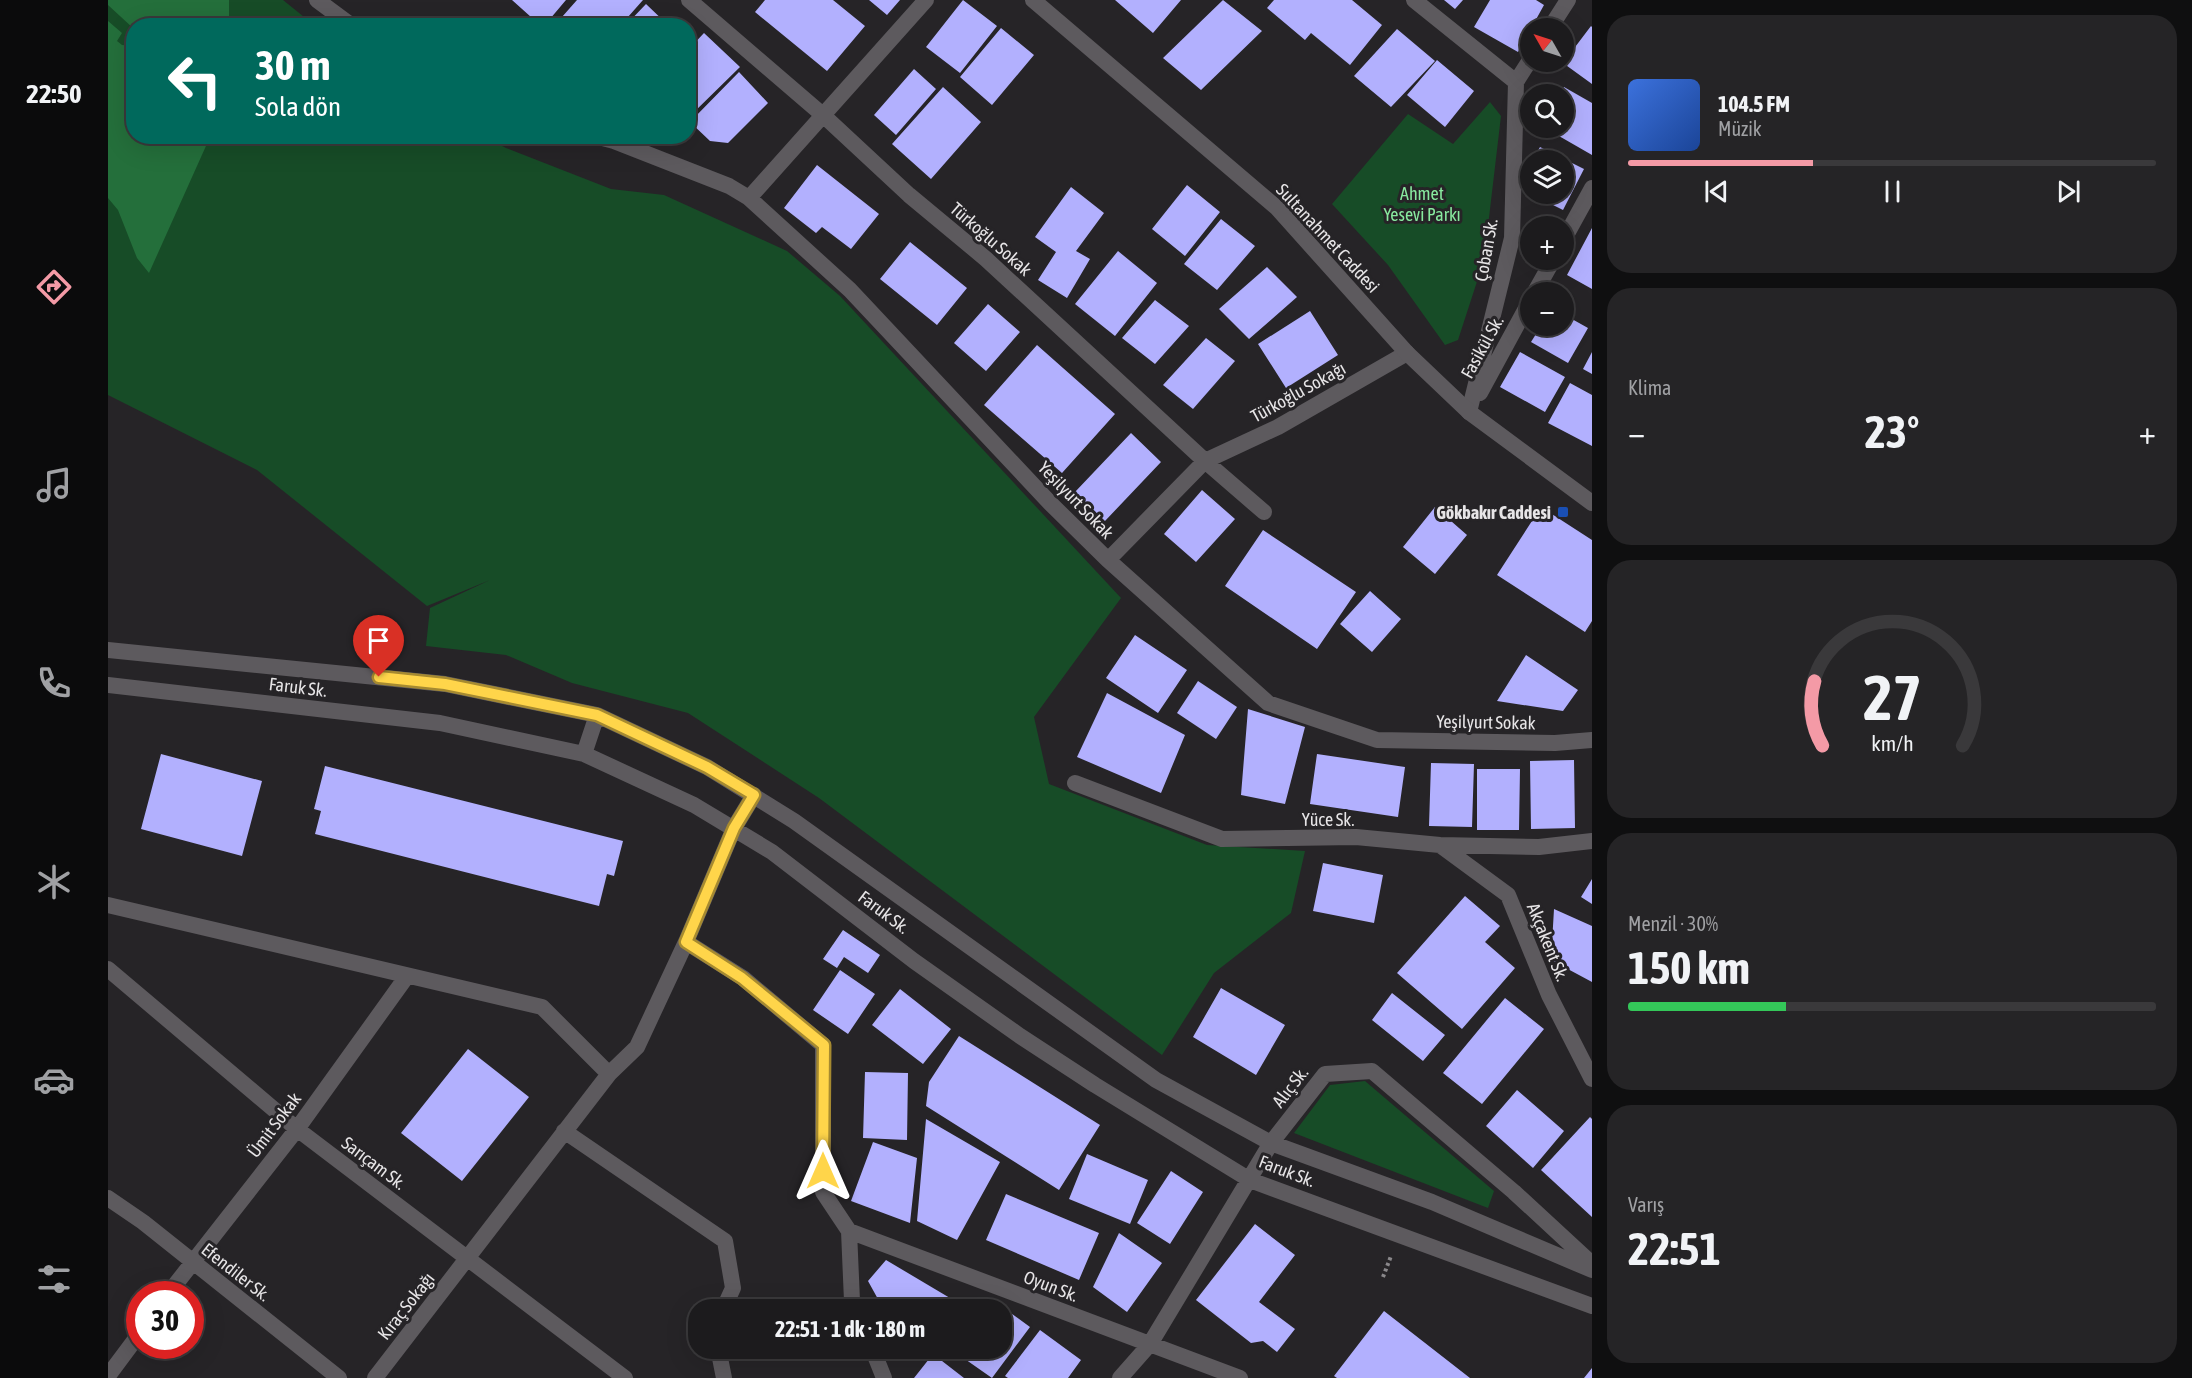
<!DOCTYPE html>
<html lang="tr">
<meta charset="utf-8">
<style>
:root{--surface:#1c1b1d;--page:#252426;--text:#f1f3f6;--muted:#a0a1a4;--line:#3a393b;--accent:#f49aa6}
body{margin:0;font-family:"Asap Condensed",sans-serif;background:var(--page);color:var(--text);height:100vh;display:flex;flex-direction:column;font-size:22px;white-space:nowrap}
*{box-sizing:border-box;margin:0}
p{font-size:20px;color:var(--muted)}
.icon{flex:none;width:33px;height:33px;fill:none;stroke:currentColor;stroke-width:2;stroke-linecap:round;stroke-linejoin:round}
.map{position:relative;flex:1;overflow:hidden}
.details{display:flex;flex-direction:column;gap:15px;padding:15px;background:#0f0f10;width:600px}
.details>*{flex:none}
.top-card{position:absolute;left:18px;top:18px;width:570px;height:126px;border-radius:24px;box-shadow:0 6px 24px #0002,0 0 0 2px var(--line);background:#00695c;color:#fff;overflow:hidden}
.needle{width:39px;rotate:309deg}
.fabs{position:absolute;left:1412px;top:18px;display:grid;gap:12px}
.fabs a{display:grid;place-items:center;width:54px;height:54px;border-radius:50%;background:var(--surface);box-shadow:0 6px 24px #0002,0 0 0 2px var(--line);font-size:30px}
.speed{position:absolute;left:18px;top:1281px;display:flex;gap:12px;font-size:30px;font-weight:700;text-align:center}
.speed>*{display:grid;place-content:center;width:78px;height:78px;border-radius:50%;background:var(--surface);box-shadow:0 6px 24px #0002,0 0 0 2px var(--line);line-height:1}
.speed .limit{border:9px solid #d22;background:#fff;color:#111}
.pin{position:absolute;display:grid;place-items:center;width:51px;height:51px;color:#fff;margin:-62px -26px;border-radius:50% 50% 50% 0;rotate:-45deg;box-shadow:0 0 6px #0007}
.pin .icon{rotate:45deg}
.me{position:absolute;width:66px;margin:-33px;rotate:0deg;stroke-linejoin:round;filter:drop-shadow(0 0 4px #0008)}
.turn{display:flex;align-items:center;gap:21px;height:126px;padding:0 30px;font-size:27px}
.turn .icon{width:78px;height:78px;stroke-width:2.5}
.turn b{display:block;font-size:42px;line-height:51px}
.big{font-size:45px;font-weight:700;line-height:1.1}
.details .widget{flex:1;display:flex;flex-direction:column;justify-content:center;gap:9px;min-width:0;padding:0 21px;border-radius:24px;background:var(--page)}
.details .dial{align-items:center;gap:0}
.dial svg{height:156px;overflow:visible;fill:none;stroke:var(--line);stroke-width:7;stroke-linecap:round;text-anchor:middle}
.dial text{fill:var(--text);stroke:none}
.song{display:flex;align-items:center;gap:18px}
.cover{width:72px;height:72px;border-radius:9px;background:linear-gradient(135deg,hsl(220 70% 55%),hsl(220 70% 35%))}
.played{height:6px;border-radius:3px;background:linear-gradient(90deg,var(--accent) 35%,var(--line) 35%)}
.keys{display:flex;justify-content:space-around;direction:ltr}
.heat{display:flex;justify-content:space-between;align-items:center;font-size:33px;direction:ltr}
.charge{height:9px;border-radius:4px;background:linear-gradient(90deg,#34c759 30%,var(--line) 0)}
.trip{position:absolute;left:580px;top:1299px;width:324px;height:60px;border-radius:24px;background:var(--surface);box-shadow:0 6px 24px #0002,0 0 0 2px var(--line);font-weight:700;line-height:60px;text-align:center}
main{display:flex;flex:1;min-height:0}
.dock{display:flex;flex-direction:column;width:108px;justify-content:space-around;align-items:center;background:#0b0b0c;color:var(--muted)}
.dock .icon{width:42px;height:42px}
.dock .active{color:var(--accent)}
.dock b{font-size:27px;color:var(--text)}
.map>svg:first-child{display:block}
</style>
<main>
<nav class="dock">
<b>22:50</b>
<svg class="icon active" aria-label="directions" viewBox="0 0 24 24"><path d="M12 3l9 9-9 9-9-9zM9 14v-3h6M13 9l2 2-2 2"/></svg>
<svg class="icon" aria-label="music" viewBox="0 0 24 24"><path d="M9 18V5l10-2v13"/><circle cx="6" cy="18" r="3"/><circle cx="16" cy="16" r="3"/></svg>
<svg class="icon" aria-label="phone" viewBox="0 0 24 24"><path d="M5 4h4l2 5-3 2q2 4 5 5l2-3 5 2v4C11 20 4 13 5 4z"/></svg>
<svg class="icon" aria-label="climate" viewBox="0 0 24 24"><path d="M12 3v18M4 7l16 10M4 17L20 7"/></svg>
<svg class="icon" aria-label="car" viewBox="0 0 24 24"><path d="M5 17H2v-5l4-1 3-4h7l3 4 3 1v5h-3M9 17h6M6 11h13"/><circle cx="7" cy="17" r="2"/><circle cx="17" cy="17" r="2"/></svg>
<svg class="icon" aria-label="filters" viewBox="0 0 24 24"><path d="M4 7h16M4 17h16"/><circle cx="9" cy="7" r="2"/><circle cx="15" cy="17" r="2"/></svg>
</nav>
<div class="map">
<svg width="1484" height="1378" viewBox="0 0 1484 1378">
<rect width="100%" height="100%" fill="#262427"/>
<path fill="#174c27" d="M0,0h175l31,25 -180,1v110l351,1 21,11 105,41 53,6 123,56 53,45 281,302 -87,119 15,67 158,61 98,6 -14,62 -77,60 -52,82 -343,-257 -131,-85 -116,-30 -66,-28 -80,-9 4,-38 60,-28 -63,26 -170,-136 -149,-75z
M1382,102l11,14 -17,144 -26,80 -13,5 -57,-80 -56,-61 76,-90 45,30z
M1257,1081l129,110 -6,17 -194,-75 36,-48z"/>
<path fill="#246f3b" d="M0,0h121v25l-95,1 -1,2 -25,-23z
M0,21l14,12 -5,8 5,4 11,1 1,90 76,1 -61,136 -12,-15 -19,-48 -10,-12z"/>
<path fill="#b2b0fe" d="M404,0h54l-22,26h-3z
M469,0h66l-23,26h-66z
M657,0h68l32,26 -38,45 -72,-59z
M761,0h31l-13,15z
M855,0l34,26 -37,47 -34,-26z
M1007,0h66l-28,33z
M1115,0l39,31 -61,59 -38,-32z
M1166,0h78l30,25 -32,40 -39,-32 -6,7 -38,-32z
M1336,0h19l-8,9z
M1382,0h46l8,5 -26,47 -44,-25z
M538,4l23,22h-44z
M385,19l8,7h-13z
M1483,26l1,1v57l-29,-21z
M893,28l33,27 -42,50 -32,-28z
M1289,29l38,32 -44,46 -37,-31z
M596,33l36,34 -52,51v-68z
M1329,60l37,31 -29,36 -38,-32z
M806,69l22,20 -40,46 -22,-20z
M631,72l29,31 -40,40 -18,-2 -20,-19z
M835,87l38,35 -50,57 -39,-35z
M1456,87l28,16v52l-47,-27h18v-34h-4z
M1432,147l44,22 -21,41 -44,-22 11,-21v27h33v-34h-30z
M709,165l62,49 -28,35 -29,-22 -6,6 -32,-25z
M1079,185l33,27 -35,44 -33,-27z
M963,187l33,26 -28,38 14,8 -23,39 -29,-18 18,-28 -21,-15z
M1113,219l34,27 -38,44 -33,-26z
M1484,228v61l-25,-14z
M802,242l57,46 -30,37 -57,-46z
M1010,251l39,32 -42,53 -40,-32z
M1159,267l30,30 -48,42 -30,-30z
M1047,300l34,26 -34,38 -33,-26z
M880,304l32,28 -34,39 -32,-28z
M1202,311l28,44 -52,33 -28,-44z
M1455,314l25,14 -20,35 -37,-21 10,-16h22z
M1098,338l29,23 -42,48 -30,-24z
M929,345l78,69 -53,59 -78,-68z
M1412,352l45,25 -20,35 -45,-25z
M1484,352v22l-9,-5z
M1462,383l22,12v51l-44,-23z
M1023,433l30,29 -56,59 -30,-29z
M1094,490l33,29 -39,43 -32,-28z
M1327,507l32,28 -32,39 -32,-27z
M1433,507l51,33v81l-7,11 -88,-57z
M1155,530l93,62 -39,57 -92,-63z
M1262,591l31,28 -29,33 -32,-28z
M1027,635l52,35 -29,43 -52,-35z
M1418,655l52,35 -15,21 -66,-10z
M1090,681l39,26 -21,32 -39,-26z
M999,693l78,42 -24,58 -84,-36z
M1140,709l57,18 -20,77 -44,-9z
M53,754l101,27 -20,75 -101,-27z
M1209,754l88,13 -7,50 -88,-13z
M1466,760l1,68 -44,1 -1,-68z
M1323,763l43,1 -2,63 -43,-1z
M217,766l298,75 -9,35 -7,-2 -8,32 -284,-72 6,-23 -7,-2z
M1369,769h43l-1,61h-42z
M1215,863l60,12 -9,48 -61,-12z
M1484,879v25l-11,-7z
M1357,896l35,30 -15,16 30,26 -53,61 -65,-56z
M1446,909l38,17v56l-41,-22z
M735,930l37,25 -12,18 -24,-16 -7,11 -14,-9z
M732,970l35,24 -27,40 -35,-24z
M1113,988l64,37 -29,50 -63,-38z
M792,989l51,40 -28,35 -51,-39z
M1284,993l53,42 -22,26 -51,-41z
M1397,998l39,31 -62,75 -39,-31z
M851,1036l141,89 -41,65 -133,-84 3,-24z
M360,1049l61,48 -67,84 -61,-48z
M757,1072l43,1 -1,67 -44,-2z
M1409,1090l47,41 -31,37 -47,-42z
M1482,1117l2,2v98l-51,-47z
M818,1119l74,43 -43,78 -40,-19z
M765,1142l44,16 -7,65 -59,-22z
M979,1154l61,26 -18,44 -61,-25z
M1063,1171l32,21 -33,52 -33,-21z
M898,1194l93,39 -20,47 -93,-40z
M1147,1224l40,31 -36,47 36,27 -18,23 -14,-11 -12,2 -55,-43z
M1011,1233l43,30 -35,49 -34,-25z
M778,1260l69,41 -6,9h-65l-16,-29z
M882,1298l40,29 -38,51 -40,-28 50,-2v-38h-20z
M1276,1311l77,60 9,7h-133l-3,-2z
M932,1330l41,30 -13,18h-60l-3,-2z
M796,1348h14l-8,11z
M825,1354l31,24h-50z
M1484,1368v10h-8z"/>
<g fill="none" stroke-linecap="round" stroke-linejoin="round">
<path stroke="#8a888b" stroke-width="4" stroke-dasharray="3 3" stroke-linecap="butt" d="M1275,1277l8,-21"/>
<path stroke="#5d5a5e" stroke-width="16" d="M209,0l35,26
M581,0l135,116 85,79 77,64 219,202 59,51
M1306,0l102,82
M1442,28l18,-28
M487,136l19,5 115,45 20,12 101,92 200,213 58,57 160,143 109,37 178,3 37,-3
M641,198l177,-198
M1455,241l29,-53
M1427,292l18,-32
M1372,393l50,-92
M1361,412l43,-174 4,-156 14,-22
M1000,560l97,-99 73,-34 129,-74
M0,650l337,34 152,31 110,52 87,54 362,259 115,63 161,59 160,68
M0,685l332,38 144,31 110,51 78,47 142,109 106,75 75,49 155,95 342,126
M476,754l13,-39
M967,783l147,56 134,-2 84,8 99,2 53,-6
M1332,845l68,50 41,100 43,84
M0,905l434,102 67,67
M578,942l57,36 80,67v147l26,39
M0,969l189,160 328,249
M456,1131l161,110 8,47 -10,22
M0,1198l35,24 196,156
M741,1231l391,147
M741,1231l3,70 3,9
M60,1294l129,-165 110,-153
M610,1348l6,30
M764,1348l12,30
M0,1376l32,-43
M267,1378l234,-304 28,-27 49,-105 48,-114 20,-33
M1012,1378l30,-34 121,-201 54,-69 47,-3 142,121 78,72"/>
<path stroke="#5d5a5e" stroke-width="16" d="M925,0l244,208 130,145 62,59 123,91"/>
</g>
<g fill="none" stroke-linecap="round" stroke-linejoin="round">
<defs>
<path id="route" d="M271,677l66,7 152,31 110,52 47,28 -20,33 -48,114 56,36 82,67 -1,126"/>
</defs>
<use href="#route" stroke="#a68a30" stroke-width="15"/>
<use href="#route" stroke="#ffd54a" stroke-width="10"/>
</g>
<rect fill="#1a4fb4" stroke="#262427" stroke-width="2" x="1449" y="506" width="12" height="12" rx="3"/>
<g text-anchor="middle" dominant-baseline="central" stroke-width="6" stroke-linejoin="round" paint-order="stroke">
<g font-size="18" fill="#88ea9f" stroke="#262427">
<text x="1314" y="193">Ahmet<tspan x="1314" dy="21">Yesevi Parkı</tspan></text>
</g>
<g font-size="18" fill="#e7e5e7" stroke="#262427">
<text transform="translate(1220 238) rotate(47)">Sultanahmet Caddesi</text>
<text transform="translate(883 239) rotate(41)">Türkoğlu Sokak</text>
<text transform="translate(1378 250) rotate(-80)">Çoban Sk.</text>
<text transform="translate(1374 347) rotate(-61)">Fasikül Sk.</text>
<text transform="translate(1190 392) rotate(-29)">Türkoğlu Sokağı</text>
<text transform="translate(968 500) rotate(46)">Yeşilyurt Sokak</text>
<text transform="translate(190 687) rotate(7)">Faruk Sk.</text>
<text transform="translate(1378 722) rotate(1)">Yeşilyurt Sokak</text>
<text x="1220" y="819">Yüce Sk.</text>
<text transform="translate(776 912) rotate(37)">Faruk Sk.</text>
<text transform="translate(1440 942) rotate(68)">Akçakent Sk.</text>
<text transform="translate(1182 1087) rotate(-52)">Alıç Sk.</text>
<text transform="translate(166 1125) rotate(-53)">Ümit Sokak</text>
<text transform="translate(266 1163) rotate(37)">Sarıçam Sk.</text>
<text transform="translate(1179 1171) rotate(21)">Faruk Sk.</text>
<text transform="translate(128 1272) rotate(38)">Efendiler Sk.</text>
<text transform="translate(943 1286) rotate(21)">Oyun Sk.</text>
<text transform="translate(298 1306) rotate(-52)">Kıraç Sokağı</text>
</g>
<g font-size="18" font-weight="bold" fill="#e7e5e7" stroke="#262427" text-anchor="end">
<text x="1443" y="512">Gökbakır Caddesi</text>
</g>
</g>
</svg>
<div class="fabs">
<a><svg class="needle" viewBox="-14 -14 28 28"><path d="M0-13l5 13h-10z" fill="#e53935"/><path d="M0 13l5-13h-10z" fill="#a0a1a4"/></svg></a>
<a><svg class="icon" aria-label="search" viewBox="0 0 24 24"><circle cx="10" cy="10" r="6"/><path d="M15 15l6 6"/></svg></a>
<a><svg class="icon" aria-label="layers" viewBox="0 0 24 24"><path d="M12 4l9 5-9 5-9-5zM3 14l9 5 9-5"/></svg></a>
<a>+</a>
<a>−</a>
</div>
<div class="speed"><div class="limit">30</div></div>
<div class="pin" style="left:271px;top:677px;background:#d93025"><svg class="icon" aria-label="arrive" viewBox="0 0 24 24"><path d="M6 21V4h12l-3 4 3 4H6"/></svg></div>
<svg class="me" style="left:715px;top:1171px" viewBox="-20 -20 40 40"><path d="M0-17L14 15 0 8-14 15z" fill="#ffd54a" stroke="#fff" stroke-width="4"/></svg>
<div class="trip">22:51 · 1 dk · 180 m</div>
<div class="top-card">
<div class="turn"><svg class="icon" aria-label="left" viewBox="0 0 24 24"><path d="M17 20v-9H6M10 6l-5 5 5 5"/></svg><div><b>30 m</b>Sola dön</div></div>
</div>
</div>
<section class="details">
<div class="widget">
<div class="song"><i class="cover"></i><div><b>104.5 FM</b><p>Müzik</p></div></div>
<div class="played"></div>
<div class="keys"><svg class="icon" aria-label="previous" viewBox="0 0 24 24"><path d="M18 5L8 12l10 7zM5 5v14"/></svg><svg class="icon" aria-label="pause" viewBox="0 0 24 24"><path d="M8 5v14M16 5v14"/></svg><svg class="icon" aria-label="next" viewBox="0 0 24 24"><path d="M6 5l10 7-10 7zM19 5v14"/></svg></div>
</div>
<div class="widget"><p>Klima</p>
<div class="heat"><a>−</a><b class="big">23°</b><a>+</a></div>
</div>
<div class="widget dial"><svg viewBox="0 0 100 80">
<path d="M14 69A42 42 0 1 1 86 69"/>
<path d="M14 69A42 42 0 0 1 10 36" stroke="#f49aa6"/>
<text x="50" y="56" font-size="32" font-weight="700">27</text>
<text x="50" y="72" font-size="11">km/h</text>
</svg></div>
<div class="widget"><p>Menzil · 30%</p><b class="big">150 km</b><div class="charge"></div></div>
<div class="widget"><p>Varış</p><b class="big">22:51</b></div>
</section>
</main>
